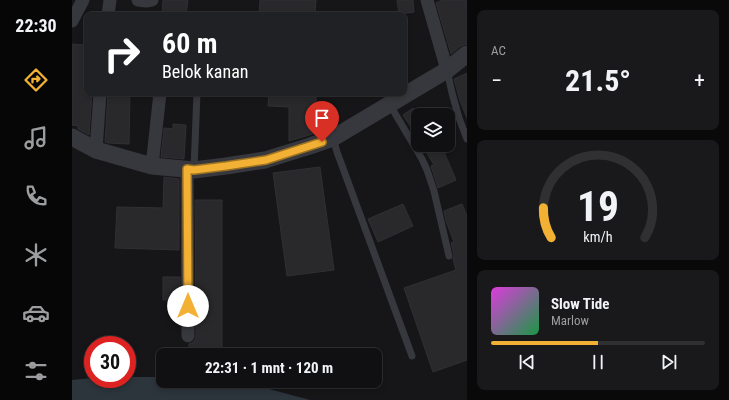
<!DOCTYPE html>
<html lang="id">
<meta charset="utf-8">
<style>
:root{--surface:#101012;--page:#19191b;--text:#f1f3f6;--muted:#9c9d9f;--line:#303032;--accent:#f2b134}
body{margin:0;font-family:"Roboto Condensed",sans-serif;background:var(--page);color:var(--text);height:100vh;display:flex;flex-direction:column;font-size:15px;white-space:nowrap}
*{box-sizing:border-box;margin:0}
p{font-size:13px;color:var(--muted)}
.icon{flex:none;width:22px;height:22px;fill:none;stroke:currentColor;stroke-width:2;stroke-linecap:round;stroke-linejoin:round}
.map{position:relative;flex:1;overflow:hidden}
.panel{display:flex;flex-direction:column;gap:10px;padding:10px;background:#09090a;width:262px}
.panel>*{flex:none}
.hud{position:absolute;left:12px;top:12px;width:323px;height:84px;border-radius:8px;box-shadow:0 2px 6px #0003,0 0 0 1px var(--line);background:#202124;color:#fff;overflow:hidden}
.tools{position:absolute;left:339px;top:108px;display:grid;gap:8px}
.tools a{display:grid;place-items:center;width:44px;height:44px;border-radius:8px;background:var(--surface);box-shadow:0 2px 6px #0003,0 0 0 1px var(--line);font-size:20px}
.speed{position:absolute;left:12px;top:336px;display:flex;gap:8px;font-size:20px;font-weight:700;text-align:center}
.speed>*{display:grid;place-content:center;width:52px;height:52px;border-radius:50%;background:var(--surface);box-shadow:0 2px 6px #0003,0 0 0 1px var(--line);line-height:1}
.speed .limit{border:6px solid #d22;background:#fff;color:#111}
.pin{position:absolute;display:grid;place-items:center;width:34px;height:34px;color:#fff;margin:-41px -17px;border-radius:50% 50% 50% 0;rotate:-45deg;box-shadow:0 0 4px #0007}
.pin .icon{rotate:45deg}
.me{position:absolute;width:44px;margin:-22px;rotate:0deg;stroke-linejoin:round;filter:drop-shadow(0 0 3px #0008)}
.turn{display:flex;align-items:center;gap:14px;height:84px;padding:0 12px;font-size:18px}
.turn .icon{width:52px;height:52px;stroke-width:2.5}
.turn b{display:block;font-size:28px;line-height:34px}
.big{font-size:30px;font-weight:700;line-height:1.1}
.panel .card{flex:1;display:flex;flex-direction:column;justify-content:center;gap:6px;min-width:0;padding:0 14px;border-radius:8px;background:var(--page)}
.panel .dial{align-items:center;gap:0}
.dial svg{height:104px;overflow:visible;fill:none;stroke:var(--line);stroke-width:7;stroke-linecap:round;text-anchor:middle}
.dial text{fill:var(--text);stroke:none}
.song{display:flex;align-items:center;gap:12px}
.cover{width:48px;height:48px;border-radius:6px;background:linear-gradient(135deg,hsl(300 70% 55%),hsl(140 70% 35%))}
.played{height:4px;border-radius:2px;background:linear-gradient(90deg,var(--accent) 50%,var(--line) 50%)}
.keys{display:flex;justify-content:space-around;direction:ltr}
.heat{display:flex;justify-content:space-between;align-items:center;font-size:22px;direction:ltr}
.trip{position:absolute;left:84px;top:348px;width:226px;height:40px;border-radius:8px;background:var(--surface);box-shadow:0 2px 6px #0003,0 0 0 1px var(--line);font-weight:700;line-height:40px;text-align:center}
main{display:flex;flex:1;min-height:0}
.menu{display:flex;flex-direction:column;width:72px;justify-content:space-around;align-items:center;background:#060607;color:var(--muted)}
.menu .icon{width:28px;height:28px}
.menu .active{color:var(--accent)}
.menu b{font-size:18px;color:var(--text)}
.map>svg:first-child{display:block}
</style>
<main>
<nav class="menu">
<b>22:30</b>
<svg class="icon active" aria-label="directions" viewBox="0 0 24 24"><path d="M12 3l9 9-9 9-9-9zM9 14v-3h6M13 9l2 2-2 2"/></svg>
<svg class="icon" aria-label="music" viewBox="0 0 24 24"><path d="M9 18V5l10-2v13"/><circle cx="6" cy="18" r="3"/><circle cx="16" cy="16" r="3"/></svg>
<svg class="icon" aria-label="phone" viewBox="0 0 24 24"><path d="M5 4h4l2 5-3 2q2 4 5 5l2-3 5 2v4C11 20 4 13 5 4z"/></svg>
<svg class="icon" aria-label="climate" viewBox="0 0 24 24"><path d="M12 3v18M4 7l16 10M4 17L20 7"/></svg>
<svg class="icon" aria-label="car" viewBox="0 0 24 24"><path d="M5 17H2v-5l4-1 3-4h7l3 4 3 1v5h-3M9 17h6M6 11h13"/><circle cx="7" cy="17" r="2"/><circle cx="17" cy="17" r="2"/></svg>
<svg class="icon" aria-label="filters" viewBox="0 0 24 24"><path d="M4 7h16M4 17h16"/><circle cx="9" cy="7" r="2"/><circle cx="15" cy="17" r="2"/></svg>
</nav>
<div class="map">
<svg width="395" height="400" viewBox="0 0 395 400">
<rect width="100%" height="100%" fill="#161618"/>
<path fill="#2c353c" d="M55,377h36v4h62l29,4 56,15h-238v-20l21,-2v1h34z"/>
<path fill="#29292c" stroke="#303034" d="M91,0h25l-2,15 -24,-1z
M188,0h56l-1,15h-56z
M325,0h16l1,12 -15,2z
M370,0h25v44l-6,2 -10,8 -15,-51z
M0,44l15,1v48h5l-3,42 -11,-6v-3l-6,-1z
M395,73v45l-7,-17 -6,-22z
M36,93h22l-1,51 -21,-1 -3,-1z
M197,93h47v40l-27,8v-34l-21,-1z
M341,108l5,8v22l-15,-23z
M101,124l13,1 -2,34 -23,-2 3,-29 9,1z
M350,145h19l15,35 -18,8 -7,-22 3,-1z
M248,167l14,103 -47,6 -14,-103z
M92,177l15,2v71l-64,-2 2,-41 46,1z
M123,200h27v154h-33v-10l3,-1 3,-3 1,-4z
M331,204l10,22 -35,16 -10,-23z
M390,204l5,12v144l-34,12 -29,-84 52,-18 -3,-11 1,-4 -3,-12 3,-1 -8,-21 -2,-10z
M91,277h17v23h-17z"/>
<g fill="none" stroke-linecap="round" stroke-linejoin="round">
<path stroke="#37383d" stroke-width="7" d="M375,70l5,23 7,25 8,21
M318,105l32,54 5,11 7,21 15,65
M261,138l4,14 75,204
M122,169l3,-76"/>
<path stroke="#37383d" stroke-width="13" d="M66,0l8,1 6,-1
M355,0l20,70
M36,15l2,-15
M0,21l11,-21
M24,150l4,-57
M80,166l8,-73
M115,169l1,167"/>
<path stroke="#37383d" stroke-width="17" d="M0,137l24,13 56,16 42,4 32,-4 39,-6 45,-14 23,-8 114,-68 20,-16"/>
</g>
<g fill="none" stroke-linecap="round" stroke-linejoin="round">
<defs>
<path id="route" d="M116,306l-1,-137 7,1 32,-4 40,-6 56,-18"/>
</defs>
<use href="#route" stroke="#9d7322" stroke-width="10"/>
<use href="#route" stroke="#f2b134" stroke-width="7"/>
</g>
</svg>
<div class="tools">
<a><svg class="icon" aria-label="layers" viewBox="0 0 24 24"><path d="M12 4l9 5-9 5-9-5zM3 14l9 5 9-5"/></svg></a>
</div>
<div class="speed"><div class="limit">30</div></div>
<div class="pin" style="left:250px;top:142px;background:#d93025"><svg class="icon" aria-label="arrive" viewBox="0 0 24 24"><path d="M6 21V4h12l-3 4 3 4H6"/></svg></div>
<svg class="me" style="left:116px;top:306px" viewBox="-20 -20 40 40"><circle r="19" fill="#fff"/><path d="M0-13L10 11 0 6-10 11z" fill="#f2b134"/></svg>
<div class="trip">22:31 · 1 mnt · 120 m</div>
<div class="hud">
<div class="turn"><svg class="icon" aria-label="right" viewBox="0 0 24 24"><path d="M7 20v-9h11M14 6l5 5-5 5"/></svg><div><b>60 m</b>Belok kanan</div></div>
</div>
</div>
<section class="panel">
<div class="card"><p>AC</p>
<div class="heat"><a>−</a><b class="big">21.5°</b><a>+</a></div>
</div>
<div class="card dial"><svg viewBox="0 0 100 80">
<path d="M14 69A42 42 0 1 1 86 69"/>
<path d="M14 69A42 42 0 0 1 8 46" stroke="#f2b134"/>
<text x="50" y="56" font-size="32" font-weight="700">19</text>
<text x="50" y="72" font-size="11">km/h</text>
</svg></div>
<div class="card">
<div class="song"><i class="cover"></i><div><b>Slow Tide</b><p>Marlow</p></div></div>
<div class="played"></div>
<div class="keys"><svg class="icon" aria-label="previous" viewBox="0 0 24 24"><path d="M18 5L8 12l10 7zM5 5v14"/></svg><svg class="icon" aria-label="pause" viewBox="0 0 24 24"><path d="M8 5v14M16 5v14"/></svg><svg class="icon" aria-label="next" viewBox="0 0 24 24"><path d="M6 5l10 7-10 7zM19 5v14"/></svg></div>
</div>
</section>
</main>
